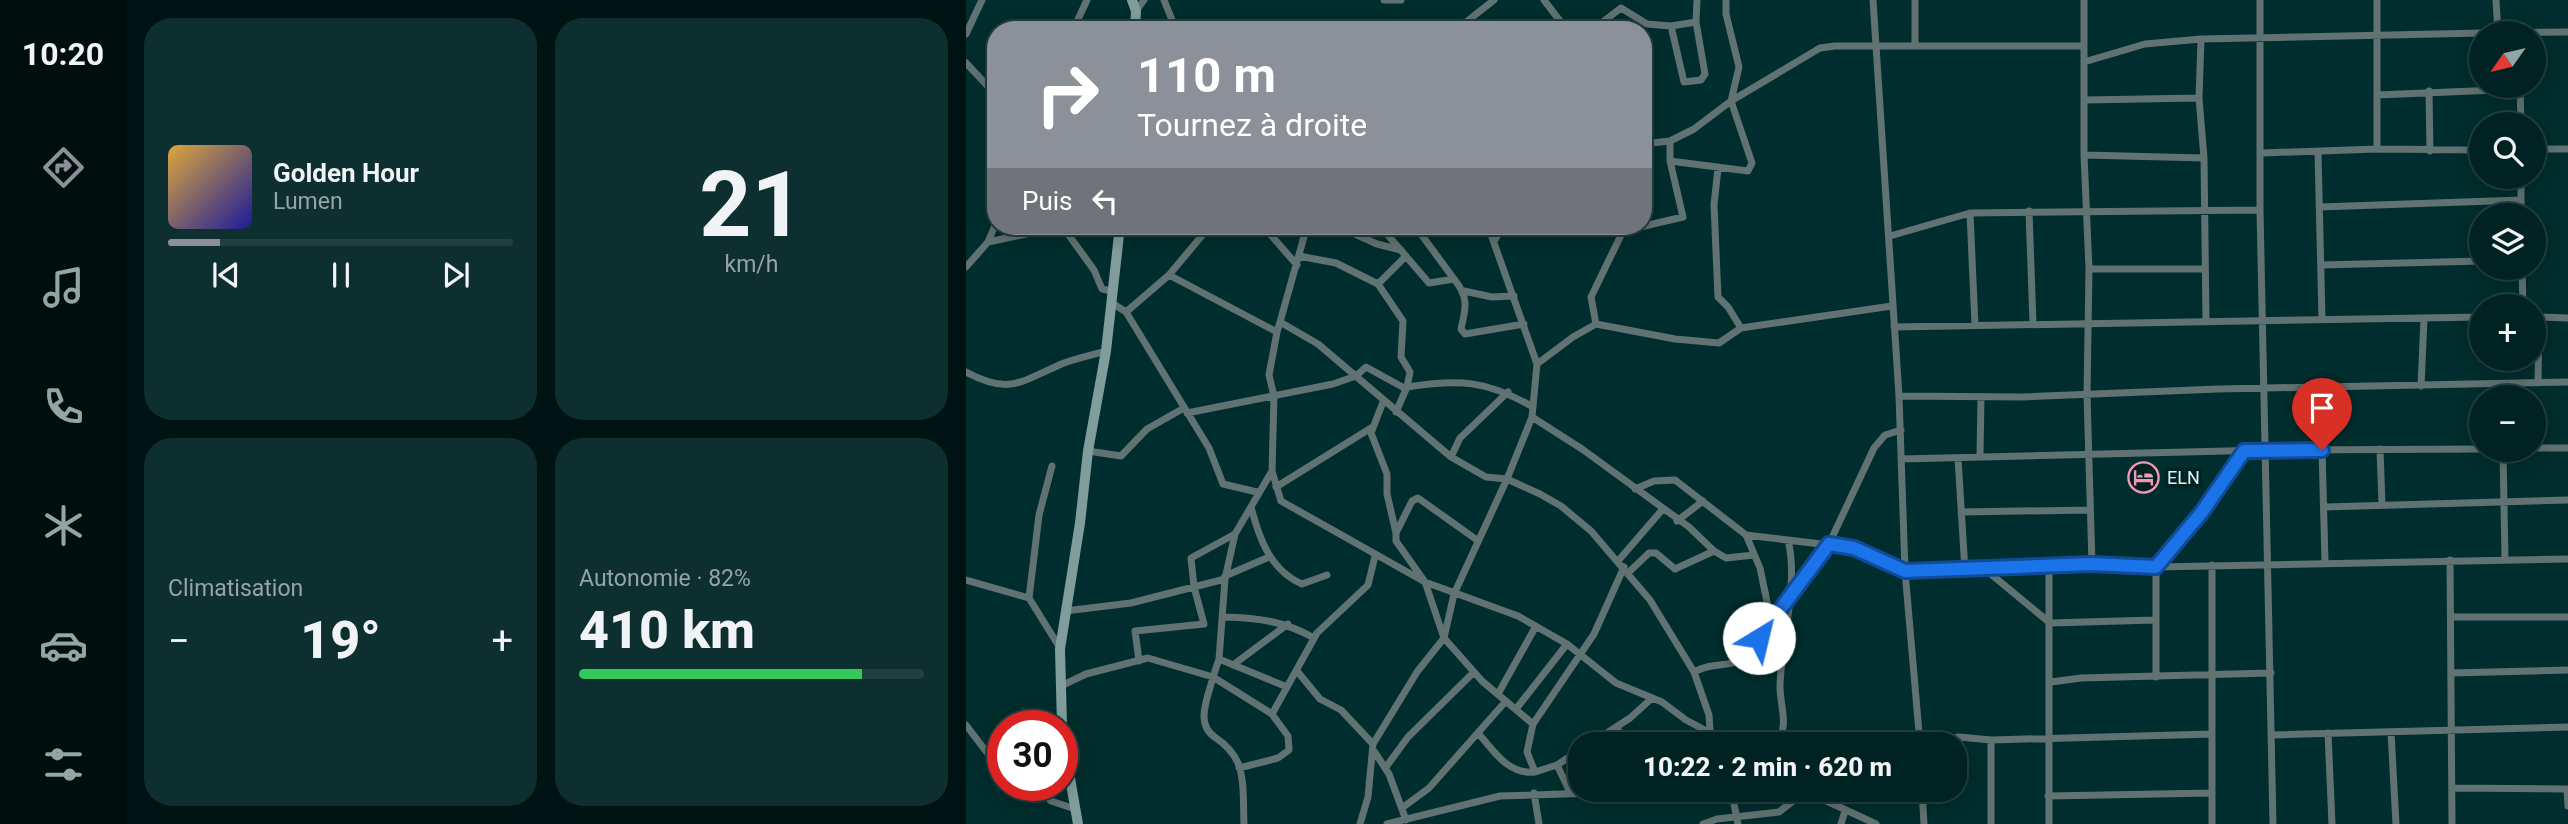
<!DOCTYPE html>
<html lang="fr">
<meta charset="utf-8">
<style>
:root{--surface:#022;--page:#0e2f2f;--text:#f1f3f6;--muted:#95a4a5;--line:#223f40;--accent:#8c9099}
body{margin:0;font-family:Roboto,sans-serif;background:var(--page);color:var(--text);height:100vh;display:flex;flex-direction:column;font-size:26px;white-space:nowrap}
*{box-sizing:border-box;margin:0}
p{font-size:23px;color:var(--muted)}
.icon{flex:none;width:38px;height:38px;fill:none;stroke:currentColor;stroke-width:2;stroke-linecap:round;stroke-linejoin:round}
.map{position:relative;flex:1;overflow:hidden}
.sheet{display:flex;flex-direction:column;gap:18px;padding:18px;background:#001313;width:840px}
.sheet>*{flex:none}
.guide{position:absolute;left:21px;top:21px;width:665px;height:214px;border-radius:28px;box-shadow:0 4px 18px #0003,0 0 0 2px var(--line);background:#8c9099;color:#fff;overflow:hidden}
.needle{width:46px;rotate:236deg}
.controls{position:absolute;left:1503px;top:21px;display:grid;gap:14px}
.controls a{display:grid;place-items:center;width:77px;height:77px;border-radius:50%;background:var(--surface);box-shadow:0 4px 18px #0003,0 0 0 2px var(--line);font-size:35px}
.speed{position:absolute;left:21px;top:710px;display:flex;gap:14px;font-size:35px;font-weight:700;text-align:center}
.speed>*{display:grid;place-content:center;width:91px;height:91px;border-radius:50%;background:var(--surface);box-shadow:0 4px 18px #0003,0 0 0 2px var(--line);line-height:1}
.speed .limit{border:10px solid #d22;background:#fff;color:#111}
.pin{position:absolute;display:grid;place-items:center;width:60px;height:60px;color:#fff;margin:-72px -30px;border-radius:50% 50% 50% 0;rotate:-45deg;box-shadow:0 0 7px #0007}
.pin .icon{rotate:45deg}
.me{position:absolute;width:77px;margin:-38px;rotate:36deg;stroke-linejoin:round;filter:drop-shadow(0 0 5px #0008)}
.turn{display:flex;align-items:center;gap:24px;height:147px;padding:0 35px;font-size:32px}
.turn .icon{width:91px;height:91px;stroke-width:2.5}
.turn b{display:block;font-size:49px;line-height:60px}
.then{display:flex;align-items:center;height:66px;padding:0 35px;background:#0003;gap:14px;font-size:26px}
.big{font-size:52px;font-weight:800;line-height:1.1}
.sheet .tile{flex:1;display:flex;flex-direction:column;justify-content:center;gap:10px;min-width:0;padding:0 24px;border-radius:28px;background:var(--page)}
.sheet .dial{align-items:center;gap:0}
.dial b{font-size:91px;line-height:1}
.song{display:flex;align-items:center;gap:21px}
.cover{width:84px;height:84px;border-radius:10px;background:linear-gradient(135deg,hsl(40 70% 55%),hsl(240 70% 35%))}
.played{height:7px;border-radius:4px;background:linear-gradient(90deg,var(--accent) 15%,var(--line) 15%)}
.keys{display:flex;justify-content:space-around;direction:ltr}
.heat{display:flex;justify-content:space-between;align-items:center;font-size:38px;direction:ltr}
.charge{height:10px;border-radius:5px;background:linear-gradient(90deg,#34c759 82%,var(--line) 0)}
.sheet .tiles{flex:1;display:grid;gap:18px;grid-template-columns:repeat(2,1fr)}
.trip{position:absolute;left:602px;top:732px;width:399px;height:70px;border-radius:28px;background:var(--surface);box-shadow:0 4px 18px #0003,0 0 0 2px var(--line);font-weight:800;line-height:70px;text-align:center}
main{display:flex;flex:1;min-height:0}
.tab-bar{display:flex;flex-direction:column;width:126px;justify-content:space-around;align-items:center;background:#000e0e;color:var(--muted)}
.tab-bar .icon{width:49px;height:49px}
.tab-bar .current{color:var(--accent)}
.tab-bar b{font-size:32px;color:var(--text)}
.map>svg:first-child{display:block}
</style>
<main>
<nav class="tab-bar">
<b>10:20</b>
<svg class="icon current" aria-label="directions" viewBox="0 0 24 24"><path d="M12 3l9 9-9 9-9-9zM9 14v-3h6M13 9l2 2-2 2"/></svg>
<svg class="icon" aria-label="music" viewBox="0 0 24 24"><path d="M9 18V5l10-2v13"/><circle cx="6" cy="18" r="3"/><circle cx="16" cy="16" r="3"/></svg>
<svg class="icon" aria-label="phone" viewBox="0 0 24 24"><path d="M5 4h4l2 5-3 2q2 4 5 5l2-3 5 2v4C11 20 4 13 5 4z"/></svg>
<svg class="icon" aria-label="climate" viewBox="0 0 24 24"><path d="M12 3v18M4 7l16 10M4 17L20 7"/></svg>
<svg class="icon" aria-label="car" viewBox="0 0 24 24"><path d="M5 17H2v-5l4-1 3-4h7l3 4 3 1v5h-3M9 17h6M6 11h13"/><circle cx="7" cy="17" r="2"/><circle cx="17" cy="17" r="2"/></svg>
<svg class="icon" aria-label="filters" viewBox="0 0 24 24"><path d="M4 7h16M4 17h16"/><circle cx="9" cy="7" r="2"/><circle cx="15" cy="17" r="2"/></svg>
</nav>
<section class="sheet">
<div class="tiles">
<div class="tile">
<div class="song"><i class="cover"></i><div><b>Golden Hour</b><p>Lumen</p></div></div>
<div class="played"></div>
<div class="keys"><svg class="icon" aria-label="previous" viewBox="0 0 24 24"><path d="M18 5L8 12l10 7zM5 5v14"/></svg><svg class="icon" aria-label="pause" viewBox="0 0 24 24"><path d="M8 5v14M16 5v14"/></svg><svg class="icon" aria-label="next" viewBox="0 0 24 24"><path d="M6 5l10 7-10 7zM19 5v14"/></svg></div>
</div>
<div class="tile dial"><b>21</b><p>km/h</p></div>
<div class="tile"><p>Climatisation</p>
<div class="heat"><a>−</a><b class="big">19°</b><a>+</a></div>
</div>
<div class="tile"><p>Autonomie · 82%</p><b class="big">410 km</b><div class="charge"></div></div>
</div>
</section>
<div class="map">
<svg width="1602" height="824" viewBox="0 0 1602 824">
<rect width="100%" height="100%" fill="#002d2d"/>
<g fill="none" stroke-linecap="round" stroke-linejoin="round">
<path stroke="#607271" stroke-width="7" d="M198,0l12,30
M418,0h17
M578,0l23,30
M907,0l26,396 6,175 15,173
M949,0v45
M1118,0v155l5,114 -2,126 5,169
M1294,0v210l13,614
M1530,0l2,33
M170,11l8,-11
M730,22l-25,4 13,56 17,-2 4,-6 -9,-52 1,-22
M107,30l14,-30
M490,30l38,-30
M626,30l29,-22 26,16 24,2
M1521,33l81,-1
M0,34l16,-34
M1235,39l-2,59 5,60 2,164
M1118,62l61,-18 56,-5 281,-6
M0,63l30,32
M1554,86l1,38
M1463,91l1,60
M1411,95l143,-6
M1119,100l114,-2
M677,144l27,-3 24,-12 37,-28 8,-34 -13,-53v-14
M1411,149v-149
M1568,149h34
M1296,153l115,-4 105,1
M1352,153l4,166
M1118,155l120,3
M704,161l78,10 4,-8 -21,-62 89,-53 15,-2h249
M752,168l-4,37 4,92 10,10 13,21
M1354,207l201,-7
M1063,211l4,113
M1004,213l5,112
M1555,215v-38
M297,226l34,39
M371,226l40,18 24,6
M414,226l49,57 25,-4c15,18 12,29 7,50l4,5 59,-10
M449,226l39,53
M924,236l80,-23 290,-3
M529,240l7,-14
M22,242l66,-14 11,2 29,40 8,19 10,2
M333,256l37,7 42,21
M440,256l-28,28 25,37 -2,36 9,15 -3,15
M1355,265l161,-4
M0,267l22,-25 8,-19
M1556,268l1,38
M1123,269h116
M203,275l41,-49
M498,291l28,6 22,-1
M146,303l14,9 43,-37 108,57 3,-10 38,22 133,113 35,20 21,2 33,15 21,12 30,25 59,69 44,72 15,43 2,29
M160,312l83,136 14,36 34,8
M1571,317l31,1
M314,322l27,-96
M630,324l79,15 44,4 22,-15 151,-22
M928,327l588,-10
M311,332l-8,43 5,21 -2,75 9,30 144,81 93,34 49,28
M571,364l36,-27 23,-13 -5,-27 32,-66 60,-14 -13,-56v-20
M0,372c45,24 55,9 98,-9 13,-5 28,-8 42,-12
M1572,383l1,-66
M1455,386l3,-68
M933,396l123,1 196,-8 350,-7
M1538,397v-13
M417,402l-12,31 16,41v20l9,39
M430,412l11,-25c52,-8 79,-7 126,20
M221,413l146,-29 23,-8 10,-9 40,22
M566,417l50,32 107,78 25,24 12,7 28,-3
M1568,448h34
M1414,449l2,56
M1356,450l3,111
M1537,450l2,110
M122,451l33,5 26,-27 37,-21
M1014,456l1,-59
M485,457l9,-19 48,-46
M992,458l7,113
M935,459l366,-9 215,-1
M310,487l95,-59
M669,489l19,-8 21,-1 71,55 108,13 51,23 187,-7 64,3 412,-8
M285,507c8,31 19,63 51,77l25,-9
M1359,507l243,-7
M995,512l129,-2
M711,521l26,-20
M780,535l14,33 11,53
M511,540l-59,-42 -6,3 -16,32v8l29,41 19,56 38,43 51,43
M1484,560l2,264
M652,561l44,-51
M1246,565v259
M1083,567v257
M1020,570l64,53 105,-3
M663,572l20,-19h7l19,16 39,-18
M259,576l44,-19
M0,580l63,18 31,50
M63,598l10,-83 13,-49
M99,611l66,-8 94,-24 10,-45 37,-63
M258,617c35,1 60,4 90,21
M1485,617h117
M253,659l6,-80
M173,661l-4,-30 69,-7 -10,-37 -3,-29 44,-24
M267,665l55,-41
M331,671l23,28 21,11 32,34
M728,672c18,-11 36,-3 53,-16l82,-112 45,-96 11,-13 16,-5
M1485,673l117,-3
M1190,677v-110l46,-55 42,-61
M1085,682l30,-4 190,-5
M95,686l25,-12 62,-16 65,19c-5,21 -19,47 3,61 9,6 17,14 22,25 7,18 5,42 6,61
M321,687l-68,-28 -6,18 59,37 45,-81 51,-48 7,-29
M532,694l38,-68
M550,709l51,-65 49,39 46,19 24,18 45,24
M0,725l22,29 15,9
M651,727l7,17
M1425,732l5,92
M512,733c16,18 30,42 57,39
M1362,733l4,91
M1306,735l296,-8
M1025,740v84
M624,744l40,-26 21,-19
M810,744c14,-19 4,-36 4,-58 1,-45 19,-103 8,-146
M958,744l35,-7 32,3 221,-6
M614,750l-23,15 -22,7 -8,-20 6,-28 61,-90 30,-67
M408,751l15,23 17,46
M591,765l13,27
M420,767l22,-30 66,-65
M273,768l39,-10 11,-8 -1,-14 -16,-22
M70,786l15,15 24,8
M1486,788l116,1
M765,789l7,35
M956,789l2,35
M1601,789l1,17
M837,790l73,34
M568,793l5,31
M1082,796l164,-3
M436,808l27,-20 77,-87
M394,824l8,-27 5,-53 44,-72 27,-34 10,-44 53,-115 25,-62 5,-53 -49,-138
M421,824l113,-28 219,-7
M737,824l14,-5 62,-7 27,-21
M875,824l4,-13"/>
<path stroke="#809d9c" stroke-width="10" d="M166,0l4,11 -1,19
M96,726l-2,-77 20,-126 8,-72 18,-100 14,-125
M96,732l16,92"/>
</g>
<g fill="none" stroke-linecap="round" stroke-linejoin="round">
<defs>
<path id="route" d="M793,638l70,-94 25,4 51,23 187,-7 64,3 46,-55 42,-61 78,-1"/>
</defs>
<use href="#route" stroke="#114b97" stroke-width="18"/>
<use href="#route" stroke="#1a73e8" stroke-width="12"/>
</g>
<defs>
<symbol id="hotel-ring" viewBox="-11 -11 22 22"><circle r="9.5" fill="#012222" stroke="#f09ab5" stroke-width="1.5"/><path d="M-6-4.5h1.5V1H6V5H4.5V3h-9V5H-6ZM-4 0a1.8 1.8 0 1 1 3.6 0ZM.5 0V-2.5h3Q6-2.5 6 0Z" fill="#f09ab5"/></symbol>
</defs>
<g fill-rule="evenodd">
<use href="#hotel-ring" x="1160" y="460" width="35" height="35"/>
</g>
<g text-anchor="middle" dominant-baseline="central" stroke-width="7" stroke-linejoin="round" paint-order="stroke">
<g font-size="18" fill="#ddf3f3" stroke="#012222" text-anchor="start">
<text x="1201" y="477">ELN</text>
</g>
</g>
</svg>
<div class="controls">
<a><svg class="needle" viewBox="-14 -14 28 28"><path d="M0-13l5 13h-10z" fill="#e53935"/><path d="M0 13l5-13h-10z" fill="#95a4a5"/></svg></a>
<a><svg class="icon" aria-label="search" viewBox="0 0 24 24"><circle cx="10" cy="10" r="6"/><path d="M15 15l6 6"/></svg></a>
<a><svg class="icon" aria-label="layers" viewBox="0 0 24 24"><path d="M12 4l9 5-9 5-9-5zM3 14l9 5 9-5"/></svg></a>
<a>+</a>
<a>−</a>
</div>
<div class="speed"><div class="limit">30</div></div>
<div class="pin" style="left:1356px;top:450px;background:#d93025"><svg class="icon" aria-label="arrive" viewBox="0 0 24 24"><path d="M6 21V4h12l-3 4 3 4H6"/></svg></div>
<svg class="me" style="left:793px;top:638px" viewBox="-20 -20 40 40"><circle r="19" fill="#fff"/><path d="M0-13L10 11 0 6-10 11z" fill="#1a73e8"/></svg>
<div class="trip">10:22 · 2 min · 620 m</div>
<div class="guide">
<div class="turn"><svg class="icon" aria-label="right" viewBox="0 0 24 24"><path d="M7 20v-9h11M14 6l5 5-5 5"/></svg><div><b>110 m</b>Tournez à droite</div></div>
<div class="then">Puis<svg class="icon" aria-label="left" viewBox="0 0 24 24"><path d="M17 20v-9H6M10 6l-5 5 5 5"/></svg></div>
</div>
</div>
</main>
